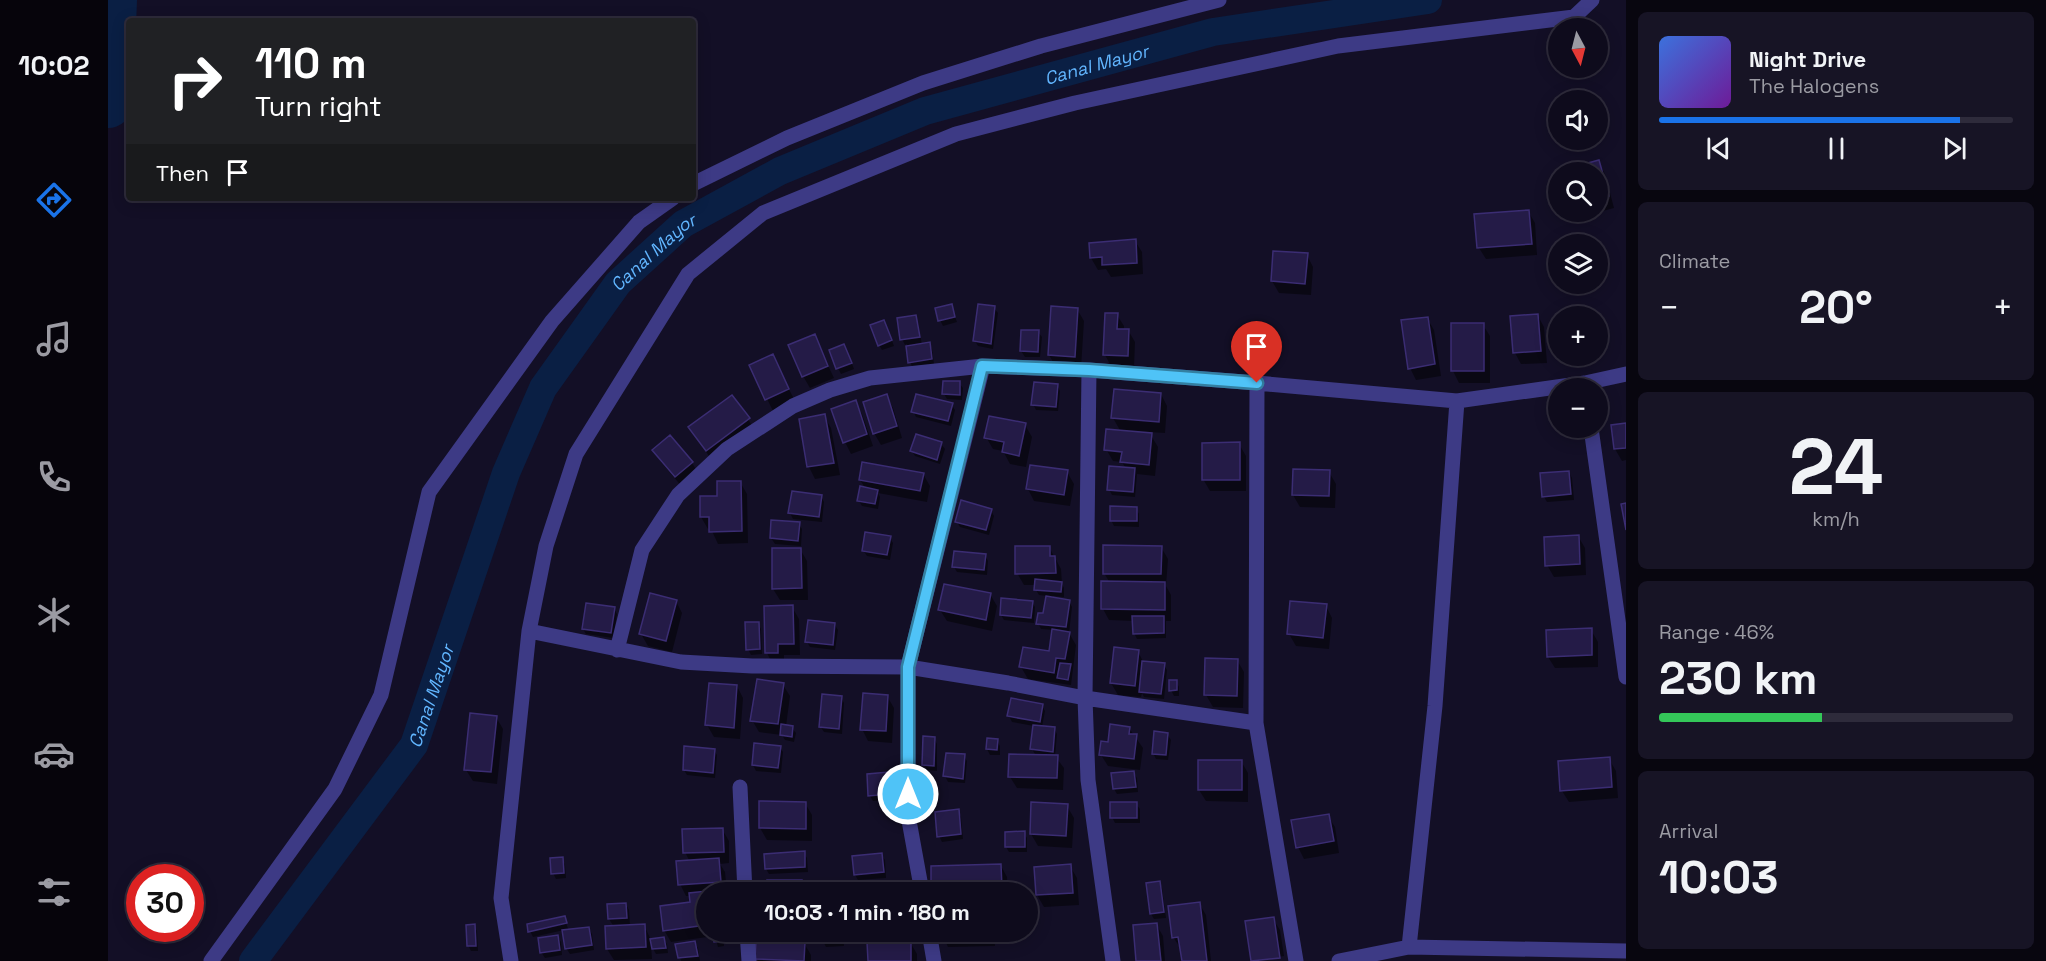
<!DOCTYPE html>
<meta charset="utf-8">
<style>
:root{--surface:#0e0b1c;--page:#171425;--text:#f1f3f6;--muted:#9b9ba3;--line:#2e2b3b;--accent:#1a73e8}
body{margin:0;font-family:"Space Grotesk",sans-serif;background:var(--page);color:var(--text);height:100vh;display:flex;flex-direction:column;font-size:22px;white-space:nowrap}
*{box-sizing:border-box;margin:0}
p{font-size:20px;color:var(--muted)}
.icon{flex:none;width:33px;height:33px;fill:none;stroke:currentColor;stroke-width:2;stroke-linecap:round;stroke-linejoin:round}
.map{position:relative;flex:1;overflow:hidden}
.drawer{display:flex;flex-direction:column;gap:12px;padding:12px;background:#08060f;width:420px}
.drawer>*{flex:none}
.hud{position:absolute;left:18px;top:18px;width:570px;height:183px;border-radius:6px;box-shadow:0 3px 15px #0003,0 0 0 2px var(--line);background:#202124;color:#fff;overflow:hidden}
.needle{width:39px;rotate:173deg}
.controls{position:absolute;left:1440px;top:18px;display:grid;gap:12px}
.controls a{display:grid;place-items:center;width:60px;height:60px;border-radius:50%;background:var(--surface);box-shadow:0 3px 15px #0003,0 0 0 2px var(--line);font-size:30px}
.speed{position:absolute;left:18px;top:864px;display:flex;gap:12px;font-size:30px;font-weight:700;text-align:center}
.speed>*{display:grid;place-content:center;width:78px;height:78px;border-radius:50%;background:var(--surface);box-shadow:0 3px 15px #0003,0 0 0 2px var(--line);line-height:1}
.speed .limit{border:9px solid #d22;background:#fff;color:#111}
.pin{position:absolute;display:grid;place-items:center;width:51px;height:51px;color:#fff;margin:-62px -26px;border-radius:50% 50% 50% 0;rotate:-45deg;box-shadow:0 0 6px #0007}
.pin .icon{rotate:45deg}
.me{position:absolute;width:66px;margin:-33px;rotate:0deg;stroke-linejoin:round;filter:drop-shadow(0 0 4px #0008)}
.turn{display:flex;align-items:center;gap:21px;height:126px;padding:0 30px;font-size:27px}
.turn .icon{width:78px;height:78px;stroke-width:2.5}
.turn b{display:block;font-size:42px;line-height:51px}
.then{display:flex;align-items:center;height:57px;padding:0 30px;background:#0003;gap:12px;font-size:22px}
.big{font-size:45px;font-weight:800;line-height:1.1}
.drawer .card{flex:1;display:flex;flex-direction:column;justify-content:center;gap:9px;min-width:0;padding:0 21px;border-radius:9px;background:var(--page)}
.drawer .dial{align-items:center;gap:0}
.dial b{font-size:78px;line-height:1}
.song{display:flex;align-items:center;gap:18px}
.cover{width:72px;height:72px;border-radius:9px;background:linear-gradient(135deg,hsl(220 70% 55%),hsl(280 70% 35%))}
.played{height:6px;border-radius:3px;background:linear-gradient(90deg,var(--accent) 85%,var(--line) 85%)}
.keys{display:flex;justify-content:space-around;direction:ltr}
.heat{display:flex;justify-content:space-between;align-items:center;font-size:33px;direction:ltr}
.charge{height:9px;border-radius:4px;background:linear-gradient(90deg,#34c759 46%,var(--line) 0)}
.trip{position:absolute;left:588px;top:882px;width:342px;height:60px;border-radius:30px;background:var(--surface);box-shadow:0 3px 15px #0003,0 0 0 2px var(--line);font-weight:800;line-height:60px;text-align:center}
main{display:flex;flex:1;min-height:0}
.menu{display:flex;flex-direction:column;width:108px;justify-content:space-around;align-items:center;background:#06040b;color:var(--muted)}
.menu .icon{width:42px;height:42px}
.menu .on{color:var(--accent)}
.menu b{font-size:27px;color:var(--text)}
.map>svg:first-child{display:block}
</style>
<main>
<nav class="menu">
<b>10:02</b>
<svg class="icon on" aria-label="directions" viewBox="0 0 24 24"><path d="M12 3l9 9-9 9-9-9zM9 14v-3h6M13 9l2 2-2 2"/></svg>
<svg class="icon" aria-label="music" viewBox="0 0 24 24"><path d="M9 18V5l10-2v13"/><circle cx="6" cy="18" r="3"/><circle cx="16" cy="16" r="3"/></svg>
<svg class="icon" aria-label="phone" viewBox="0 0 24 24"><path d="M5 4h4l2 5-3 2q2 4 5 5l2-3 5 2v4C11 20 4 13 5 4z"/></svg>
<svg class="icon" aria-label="climate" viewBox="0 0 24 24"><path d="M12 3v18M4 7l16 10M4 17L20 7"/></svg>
<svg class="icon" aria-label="car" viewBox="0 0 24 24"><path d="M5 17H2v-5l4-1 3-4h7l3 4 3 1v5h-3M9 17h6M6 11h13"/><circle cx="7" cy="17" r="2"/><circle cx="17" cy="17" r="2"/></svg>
<svg class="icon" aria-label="filters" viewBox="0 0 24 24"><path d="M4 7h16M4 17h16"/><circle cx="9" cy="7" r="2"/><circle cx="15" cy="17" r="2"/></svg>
</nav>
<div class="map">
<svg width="1518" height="961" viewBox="0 0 1518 961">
<rect width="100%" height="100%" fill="#130f26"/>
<path fill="#0007" d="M1490,162l7,12 9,34 -41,11 -4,-7h29v-40h-38z
M1420,211l7,12 2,32 -51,4 -7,-11z
M1027,241l7,11 1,22 -32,3 -5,-8 -8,1 -7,-12 -1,-14z
M1199,255l6,12 -2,28 -32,-2 -7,-12z
M843,306l6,16 -14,4 -3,-6z
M886,308l4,5 -5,36 -15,-3 -3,-5z
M969,309l7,12 -3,47 -25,-1 -7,-12z
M1009,315l7,11v4h4l7,12 -1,25 -23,-1 -6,-11z
M1430,316l6,11 3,36 -26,1 -6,-11z
M807,317l3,5 4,23 7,-1 3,5 2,15 -21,4 -3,-6 -3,-18 -2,1 -3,-6z
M1319,318l7,12 7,46 -25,4 -6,-12z
M1375,325l7,11v47h-31l-6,-12z
M779,327l7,19 -12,4 -3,-5z
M930,332l4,5 -2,20h-15l-4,-6z
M706,336l20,42 -24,10 -7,-12z
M739,351l7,18 -13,5 -3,-6z
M664,356l23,45 -22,10 -22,-45z
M851,383l4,5 -1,12 -15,-1 -3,-5z
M949,385l3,6 -2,20 -22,-1 -3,-6z
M1053,394l6,12 -2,27 -16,-1 9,15 -3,29 -18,-2 -2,23 -23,-2 -3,-6 17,-20 -4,-7 -9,-1 -7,-12 15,-17 -8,-14z
M779,396l6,12 9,30 -21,7 -7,-12z
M747,402l7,12 11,32 -22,8 -6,-12z
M844,405l3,5 -4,16 -35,-9 -3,-6z
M716,416l7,12 9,47 -25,4 -6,-12 -9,-47z
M640,419l7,12 -42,31 -23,-34z
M917,425l7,12 -6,30 -16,-3 -7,-13 -10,-2 -7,-12z
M1518,425v35l-4,1 -7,-12z
M562,437l22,26 7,11 -16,14 -22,-26 -7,-11z
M833,444l4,5 -5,15 -25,-8 -3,-5z
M1131,444l7,12v35h-36l-7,-12z
M959,472l7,12 -4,22 -36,-5 -6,-12z
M1221,472l7,12 -1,24 -35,-1 -7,-12z
M1461,472l3,6 2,22 -27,2 -3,-5z
M815,474l7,12 -3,16 -49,-9 2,4 -2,12 -16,-3 -3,-5 7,-12 -6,-9z
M632,482l7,12 1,49 -30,1 -7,-15h-3l-7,-12v-19l18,-1z
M713,496l3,6 -2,20 -29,-3 -3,-6z
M1028,508l3,6v13l-25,-1 -3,-6z
M883,510l3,6 -5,19 -29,-8 -3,-5z
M691,524l3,5 -1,17 -26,-2 -4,-6z
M1470,536l7,12 1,27 -32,2 -7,-12z
M782,538l3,5 -3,17 -23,-4 -4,-6z
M941,547l12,22 1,15 2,4v9l-11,-1 -1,3 17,2 3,6 -3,26 7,12 -5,40 -43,-6 -7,-12 29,-14 4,-23 -13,-1 -3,-6 7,-8 2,-19 -8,-1 -3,-5v-5h-12l-7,-12z
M1053,547l7,12 -2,27 5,9v26h-5v17l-29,1 -3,-6v-12l-25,-1 -6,-11 7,-26 -6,-10z
M692,549l7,12 1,39h-28l-7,-11z
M877,555l3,6 -1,14 -30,-3 -3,-5z
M882,594l7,12 -5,25 -45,-10 -7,-11z
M568,601l6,12 -10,39 -24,-6 -7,-12z
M924,602l3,5 -1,16 -30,-3 -3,-5z
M1218,606l6,12 -3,31 -33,-3 -7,-12z
M658,607h26l7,12 1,36h-16v10h-11l-6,-12z
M506,609l3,5 -4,24 -27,-4 -3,-5z
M650,623l3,6 1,25 -11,1 -3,-6z
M727,625l3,5 -3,20 -25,-3 -3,-5z
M1483,630l7,12v25l-43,1 -7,-11z
M1030,652l6,11 20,2 3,5 -3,29 -20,-2 -2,-4 -1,4 -23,-2 -7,-12z
M1129,660l7,12 -1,36 -30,-1 -7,-12z
M1068,681l3,6v9h-5l-3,-6z
M675,685l7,11 -4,30 6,2 4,5 -2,9 -9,-2 -3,-5 -23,-3 -7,-12z
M629,686l6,12 -3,41 -26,-2 -7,-12z
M779,696l7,12 -2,35 -24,-2 -6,-12z
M733,697l3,6 -2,31 -18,-2 -4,-6z
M934,706l3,5 -3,16 12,1 3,6 -2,22 9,12 -1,22 -46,-2 -7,-11 26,-21 -4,-7 2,-23 -22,-4 -3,-6z
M388,717l7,12 -6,55 -24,-3 -7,-11z
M1021,728l14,20 -3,22 -32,-4 -7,-11 9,-12z
M1059,734l4,6 -3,20 -12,-1 -3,-6z
M826,738l3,6v27l-10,-1 -3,-5z
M889,741l3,5v9h-10l-3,-6z
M672,747l3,5 -2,21 -25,-2 -3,-6z
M606,750l3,5 -2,23 -28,-3 -3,-5z
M856,756l3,5 -2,22 -17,-1 -3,-6z
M1501,759l7,12 2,27 -49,4 -7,-11z
M1133,761l7,12v29l-42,-1 -7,-11z
M1025,772l4,6 1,14 -21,2 -3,-5z
M780,774l3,5 1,20 -19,2 -3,-5z
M697,803l7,12v26l-45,-1 -7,-12z
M1028,804l4,5v14h-25l-3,-6z
M959,806l7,12 -2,30 -34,-2 -7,-12z
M850,811l3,6 2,22 -21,3 -3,-6z
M1220,816l7,11 4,26 -35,6 -6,-12z
M614,829l7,12v22l-9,1 5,8 2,20h-21v40h17l1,14 -6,1 -3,-11 -44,6 -7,-12 28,-27 -1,-7h-5l-6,-12 10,-22 -5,-10z
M916,833l3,5v14h-18l-3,-5z
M696,853l3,5 1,14 -39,2 -3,-5z
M773,855l4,5 1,18 -28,2 -3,-5z
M454,859l3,5 1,14 -10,1 -3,-6z
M893,866l6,11 1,15h-73l-2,-2z
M962,866l7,12 2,27 -35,2 -7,-12 -1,-27z
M660,882h33l3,10h-36z
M1051,883l3,5 4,30 -12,1 -3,-5z
M1091,903l7,12 5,46h-28l-2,-12 -8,-12z
M518,904l3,6 1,16 14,-1 7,15 12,-1 4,5 1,9 -12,1 -5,-9 1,14 -38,1 -7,-11 7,-22 -5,-8z
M456,918l5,13 20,-3 3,6 2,16 -24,4 -4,-6 -2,-18 -31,7 -3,-6z
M1165,919l7,11 4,26 -31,5 -6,-38z
M1048,924l7,12 2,25h-27z
M366,926l3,5 1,20h-7l-3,-6z
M714,932h21l1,14 -18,1 -3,-6z
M745,932h16l2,11 39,-1 7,12v7h-48l-1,-18h-11z
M833,932h53l1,14 -47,1z
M450,937l3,5 1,13 -17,3 -4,-6z
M587,943l3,5 2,13h-19l-4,-16z
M696,943l7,12v6h-53l-1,-2z"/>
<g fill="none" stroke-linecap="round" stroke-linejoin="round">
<path stroke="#0a1f44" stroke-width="28" id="s1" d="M145,961l161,-216 92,-272 37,-85 75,-105 65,-59 97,-53 145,-60 288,-79 215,-32"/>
<path stroke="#0a1f44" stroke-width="50" d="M0,103l4,-103"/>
</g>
<path fill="#241b47" stroke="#3b2d73" stroke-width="1.5" d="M1491,160l10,36 -11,4v-28h-40v13l-3,-13z
M1421,210l3,34 -55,4 -3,-34z
M1028,239l1,24 -35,2v-8l-12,1 -1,-15z
M1165,251l35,2 -3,31 -34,-3z
M844,304l3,13 -17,4 -3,-13z
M870,304l17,2 -4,38 -18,-3z
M943,306l27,2 -3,49 -27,-2z
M997,313h13l-1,16h12l-1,27 -25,-1z
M1430,314l3,37 -28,2 -3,-37z
M808,315l4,22 -20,3 -3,-22z
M1320,317l7,47 -27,5 -7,-49z
M776,320l8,20 -14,6 -8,-21z
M1343,323h33v48h-33z
M913,330h18l-1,22 -18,-1z
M707,334l13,32 -26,11 -14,-32z
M822,342l2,17 -24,4 -2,-17z
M736,344l8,19 -16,6 -7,-19z
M665,354l16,35 -24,11 -16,-35z
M835,381h17v14l-18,-1z
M926,382l24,2 -2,23 -25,-2z
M1006,389l47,4 -2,29 -48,-4z
M779,394l10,32 -24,8 -10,-32z
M808,394l37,9 -5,18 -37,-9z
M624,395l18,23 -44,33 -18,-24z
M748,400l11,34 -24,9 -12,-34z
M717,414l9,49 -27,4 -8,-48z
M881,416l37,7 -7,33 -17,-4 2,-10 -20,-4z
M1518,423v25l-12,1 -3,-24z
M998,429l46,4 -3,32 -29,-3 2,-10 -18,-2z
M808,434l26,8 -5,18 -27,-9z
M562,435l23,27 -18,15 -23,-27z
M1132,442v38h-38v-37z
M754,462l62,11 -4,18 -61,-11z
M922,465l38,5 -4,25 -38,-6z
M1001,466l26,2 -2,24 -26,-2z
M1185,469l37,1 -1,26 -37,-1z
M1461,471l2,23 -29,3 -2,-24z
M609,481h24l1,50 -33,1v-15h-9v-21h17z
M752,486l18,4 -3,14 -18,-3z
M684,491l30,4 -3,22 -31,-4z
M853,500l31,9 -6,21 -31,-8z
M1518,503v27l-5,-26z
M1002,506l27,1v14h-27z
M663,520l29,2 -2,19 -28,-3z
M757,532l26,4 -4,19 -25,-4z
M1471,535l1,29 -35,2 -1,-29z
M995,545l59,1 -1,28h-58z
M907,546h35v10h5l1,17 -41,1z
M664,548h29l1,40 -30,1z
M846,551l32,3 -2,16 -32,-3z
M927,579l27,3 -1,10 -27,-2z
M993,581l64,1v28l-64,-1z
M836,584l47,9 -5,27 -48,-10z
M542,593l27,7 -11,41 -27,-7z
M938,596l24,4 -4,27 -30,-3 2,-11h5z
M893,598l32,3 -2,17 -31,-3z
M1182,601l37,3 -4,34 -36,-4z
M478,603l29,4 -4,26 -29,-4z
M685,605l1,39h-16v9h-13l-1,-47z
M1024,616h32v17l-31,1z
M700,620l27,3 -2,22 -28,-3z
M637,622h14l1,27 -14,1z
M1484,628v27l-45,2 -1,-27z
M944,629l18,3 -5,27 -9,-1 -2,15 -35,-6 4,-20 26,4z
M1006,647l25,3 -4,36 -25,-3z
M1097,658l33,1 -1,37 -33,-1z
M1034,661l23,2 -4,31 -22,-2z
M952,663l11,1 -3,16 -11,-2z
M649,679l27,4 -6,41 -28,-3z
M1061,680h8v10l-8,1z
M601,683l28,2 -3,43 -29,-3z
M755,693l25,2 -2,36 -26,-1z
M714,694l20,2 -3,33 -20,-2z
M903,698l32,6 -3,18 -33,-6z
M362,713l27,3 -6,56 -27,-2z
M673,724l12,2 -1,11 -12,-2z
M1002,724l20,3 -1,7h8l-3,25 -35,-4 2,-14 7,1z
M925,725l22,2 -2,25 -23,-3z
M1046,731l14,2 -2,22 -14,-1z
M815,736l12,1 -1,29 -12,-1z
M879,738l11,1 -1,11 -11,-1z
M646,743l27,3 -3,22 -26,-3z
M576,746l31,3 -2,24 -30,-3z
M838,753l19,1 -2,25 -20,-3z
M901,754l49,1 -1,23 -49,-1z
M1502,757l2,30 -52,4 -2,-30z
M1090,760h44v30h-44z
M1026,771l2,16 -23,2 -2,-16z
M781,772l1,22 -22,2 -1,-22z
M651,801l47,1v27l-47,-1z
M923,802l37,2 -2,32 -36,-2z
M1002,802h27v16h-27z
M851,809l2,25 -24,3 -2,-25z
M1221,814l5,27 -38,7 -5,-28z
M615,828l1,24 -41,1 -1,-24z
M917,831v16h-20v-15z
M697,851v16l-40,2 -1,-15z
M774,853l2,19 -30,3 -2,-19z
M455,857l1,16 -13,1 -1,-16z
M611,858l2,24 -43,3 -2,-24z
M893,864l1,24 -71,2v-24z
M963,864l2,29 -37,2 -2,-28z
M659,880h35v12h-35z
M1052,881l4,31 -14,2 -4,-31z
M599,891l-1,34 -43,6 -3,-25 30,-4 -1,-9z
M1092,902l7,59h-25l-4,-24 -6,1 -4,-32z
M518,903l1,15 -19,1 -1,-15z
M457,916l2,7 -39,9 -1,-8z
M1166,917l6,41 -29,3 -6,-40z
M1049,923l4,38h-25l-3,-36z
M367,924l1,22h-9l-1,-21z
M537,924l1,23 -40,2 -1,-23z
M481,927l3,18 -27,4 -3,-19z
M605,932h8l1,9 -8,1z
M713,932h20v9l-20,1z
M744,932h17v5l-17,1z
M832,932h49v2l-49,1z
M450,935l2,15 -20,3 -2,-15z
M556,937l2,11 -14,1 -2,-10z
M803,940v21h-43l-1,-19z
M587,941l3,15 -20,2 -3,-14z
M648,941l49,1 -1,19 -49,-2z"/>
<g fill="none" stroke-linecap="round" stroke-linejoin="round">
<path stroke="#3d3a85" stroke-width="15" d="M585,184l94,-46 136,-55 118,-37 178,-46
M981,370l-4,328 3,82 25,181
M1149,383l-1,340 40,238
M1483,428l35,249
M421,631l152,31 71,4 156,1 100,16 77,15 171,25
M509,650l25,-100 36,-55 49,-46 66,-43 37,-16 40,-12 113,-12 106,4 168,13 200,18 128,-18 41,-9
M632,787l5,105
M814,892l-14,-77v-148l75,-301
M639,932l2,29
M821,932l5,29
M1301,947l26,-241 22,-305
M103,961l124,-172 46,-94 48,-203 123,-171 87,-99 34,-24
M403,961l-10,-63 28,-267 17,-85 30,-92 112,-180 75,-61 193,-79 119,-31 263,-57 236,-29 18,-17
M1231,961l70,-14 217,4"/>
</g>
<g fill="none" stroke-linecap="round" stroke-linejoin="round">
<defs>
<path id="route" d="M800,794v-127l74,-301 107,4 168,13"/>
</defs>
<use href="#route" stroke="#337fa1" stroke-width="15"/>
<use href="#route" stroke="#4fc3f7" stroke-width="10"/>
</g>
<g text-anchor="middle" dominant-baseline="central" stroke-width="6" stroke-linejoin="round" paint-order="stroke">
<g font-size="18" font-style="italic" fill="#62b6ff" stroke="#130f26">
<text stroke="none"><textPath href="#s1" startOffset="1311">Canal Mayor</textPath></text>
<text stroke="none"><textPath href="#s1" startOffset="825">Canal Mayor</textPath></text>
<text stroke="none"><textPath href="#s1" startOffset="321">Canal Mayor</textPath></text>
</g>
</g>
</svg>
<div class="controls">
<a><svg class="needle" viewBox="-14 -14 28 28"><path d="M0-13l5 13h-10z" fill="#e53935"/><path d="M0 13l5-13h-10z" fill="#9b9ba3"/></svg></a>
<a><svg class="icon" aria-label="sound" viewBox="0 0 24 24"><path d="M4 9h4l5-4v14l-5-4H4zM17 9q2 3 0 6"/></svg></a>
<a><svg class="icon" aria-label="search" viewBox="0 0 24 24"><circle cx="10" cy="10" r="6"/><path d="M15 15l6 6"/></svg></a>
<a><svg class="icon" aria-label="layers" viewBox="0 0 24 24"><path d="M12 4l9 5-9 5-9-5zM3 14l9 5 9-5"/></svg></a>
<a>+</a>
<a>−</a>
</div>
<div class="speed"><div class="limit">30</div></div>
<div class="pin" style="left:1149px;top:383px;background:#d93025"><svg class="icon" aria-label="arrive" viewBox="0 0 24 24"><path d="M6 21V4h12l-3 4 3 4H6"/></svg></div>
<svg class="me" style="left:800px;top:794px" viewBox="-20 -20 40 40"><circle r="17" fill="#4fc3f7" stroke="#fff" stroke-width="3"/><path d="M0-11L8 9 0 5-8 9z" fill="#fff"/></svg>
<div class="trip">10:03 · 1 min · 180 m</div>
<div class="hud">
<div class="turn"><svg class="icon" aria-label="right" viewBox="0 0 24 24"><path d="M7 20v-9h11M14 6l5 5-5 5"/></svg><div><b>110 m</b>Turn right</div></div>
<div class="then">Then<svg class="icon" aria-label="arrive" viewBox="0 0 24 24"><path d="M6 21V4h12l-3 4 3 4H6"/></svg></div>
</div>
</div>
<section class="drawer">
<div class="card">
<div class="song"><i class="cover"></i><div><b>Night Drive</b><p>The Halogens</p></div></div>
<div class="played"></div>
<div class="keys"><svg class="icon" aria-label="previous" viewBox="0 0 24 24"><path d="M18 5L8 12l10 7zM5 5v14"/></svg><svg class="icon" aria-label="pause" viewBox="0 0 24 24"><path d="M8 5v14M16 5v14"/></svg><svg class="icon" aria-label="next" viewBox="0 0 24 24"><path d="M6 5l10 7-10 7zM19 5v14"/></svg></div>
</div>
<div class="card"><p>Climate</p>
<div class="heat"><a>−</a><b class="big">20°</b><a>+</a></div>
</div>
<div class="card dial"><b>24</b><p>km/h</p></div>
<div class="card"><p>Range · 46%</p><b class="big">230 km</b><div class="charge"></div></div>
<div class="card"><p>Arrival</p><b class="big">10:03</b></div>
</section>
</main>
